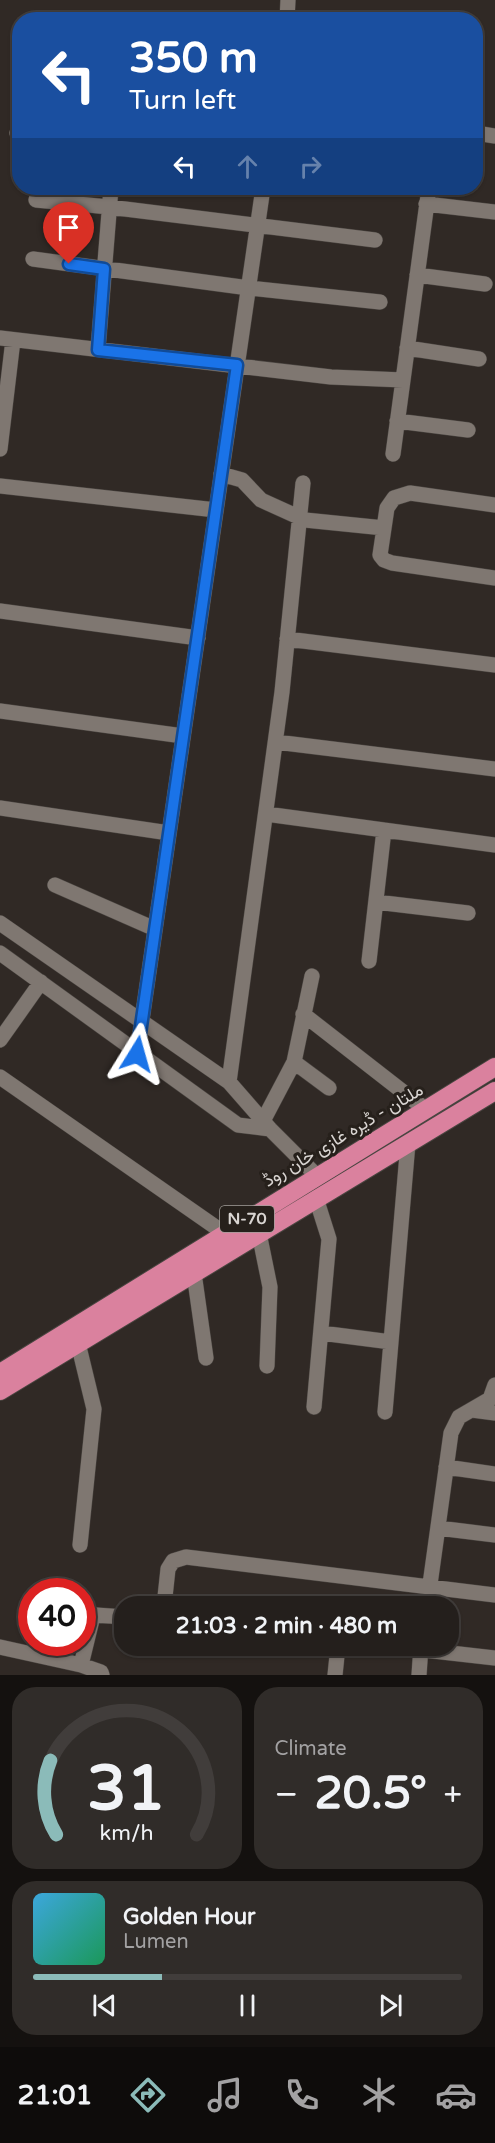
<!DOCTYPE html>
<meta charset="utf-8">
<style>
:root{--surface:#241f1c;--page:#302c29;--text:#f1f3f6;--muted:#a3a2a3;--line:#413d3b;--accent:#8bbbb9}
body{margin:0;font-family:"Varela Round",Vazirmatn,sans-serif;background:var(--page);color:var(--text);height:100vh;display:flex;flex-direction:column;font-size:22px;white-space:nowrap}
*{box-sizing:border-box;margin:0}
p{font-size:20px;color:var(--muted)}
.icon{flex:none;width:33px;height:33px;fill:none;stroke:currentColor;stroke-width:2;stroke-linecap:round;stroke-linejoin:round}
.map{position:relative;height:1675px;overflow:hidden}
.sheet{display:flex;flex-direction:column;gap:12px;padding:12px;background:#14110f;flex:1}
.sheet>*{flex:none}
.hud{position:absolute;left:12px;top:12px;width:471px;height:183px;border-radius:24px;box-shadow:0 2px 4px #0004,0 0 0 2px var(--line);background:#1a4fa0;color:#fff;overflow:hidden}
.speed{position:absolute;left:18px;top:1578px;display:flex;gap:12px;font-size:30px;font-weight:700;text-align:center}
.speed>*{display:grid;place-content:center;width:78px;height:78px;border-radius:50%;background:var(--surface);box-shadow:0 2px 4px #0004,0 0 0 2px var(--line);line-height:1}
.speed .limit{border:9px solid #d22;background:#fff;color:#111}
.pin{position:absolute;display:grid;place-items:center;width:51px;height:51px;color:#fff;margin:-62px -26px;border-radius:50% 50% 50% 0;rotate:-45deg;box-shadow:0 0 6px #0007}
.pin .icon{rotate:45deg}
.me{position:absolute;width:66px;margin:-33px;rotate:8deg;stroke-linejoin:round;filter:drop-shadow(0 0 4px #0008)}
.turn{display:flex;align-items:center;gap:21px;height:126px;padding:0 18px;font-size:27px}
.turn .icon{width:78px;height:78px;stroke-width:2.5}
.turn b{display:block;font-size:42px;line-height:51px}
.lanes{display:flex;align-items:center;height:57px;padding:0 18px;background:#0003;justify-content:center;gap:30px;direction:ltr}
.lanes .off{opacity:.35}
.big{font-size:45px;font-weight:700;line-height:1.1}
.sheet .tile{flex:1;display:flex;flex-direction:column;justify-content:center;gap:9px;min-width:0;padding:0 21px;border-radius:24px;background:var(--page)}
.sheet .dial{align-items:center;gap:0}
.dial svg{height:156px;overflow:visible;fill:none;stroke:var(--line);stroke-width:7;stroke-linecap:round;text-anchor:middle}
.dial text{fill:var(--text);stroke:none}
.song{display:flex;align-items:center;gap:18px}
.cover{width:72px;height:72px;border-radius:9px;background:linear-gradient(135deg,hsl(200 70% 55%),hsl(150 70% 35%))}
.played{height:6px;border-radius:3px;background:linear-gradient(90deg,var(--accent) 30%,var(--line) 30%)}
.keys{display:flex;justify-content:space-around;direction:ltr}
.heat{display:flex;justify-content:space-between;align-items:center;font-size:33px;direction:ltr}
.sheet .tiles{flex:1;display:grid;gap:12px;grid-template-columns:1fr 1fr}
.tile:last-child{grid-column:span 2}
.trip{position:absolute;left:114px;top:1596px;width:345px;height:60px;border-radius:24px;background:var(--surface);box-shadow:0 2px 4px #0004,0 0 0 2px var(--line);font-weight:700;line-height:60px;text-align:center}
.tabs{display:flex;height:96px;justify-content:space-around;align-items:center;background:#0e0c0b;color:var(--muted)}
.tabs .icon{width:42px;height:42px}
.tabs .on{color:var(--accent)}
.tabs b{font-size:27px;color:var(--text)}
.map>svg:first-child{display:block}
</style>
<div class="map">
<svg width="495" height="1675" viewBox="0 0 495 1675">
<rect width="100%" height="100%" fill="#302925"/>
<g fill="none" stroke-linecap="round" stroke-linejoin="round">
<defs>
<path id="minor" d="M287,20l1,-20
M17,133l3,1
M476,133l19,3
M36,200l73,7 266,33
M426,204l69,8
M33,259l216,29 131,14
M417,275l68,9
M0,338l331,39 72,3
M407,348l72,11
M98,349l13,-161
M397,421l71,9
M0,449l13,-109
M393,454l36,-266
M221,474l21,6 19,20 44,20 79,8
M0,486l216,24
M495,505l-85,-12 -16,5 -7,10 -7,47 4,5 8,3 103,15
M0,611l198,27
M287,639l208,26
M0,711l183,25
M276,742l219,27
M0,808l169,25
M266,814l229,31
M55,885l100,44
M376,902l92,11
M0,923l229,159 41,47 47,47
M0,953l238,172 32,4
M369,961l15,-131
M303,1014l122,95
M0,1040l41,-58
M137,1054l126,-866
M294,1062l35,26
M0,1077l224,156
M229,1082l53,-390 21,-209
M263,1121l31,-59 18,-86
M259,1233l11,54 -3,79
M194,1273l12,85
M321,1333l70,9
M78,1343l16,66 -14,136
M314,1407l15,-168 -13,-41
M472,1410l23,3
M385,1412l23,-269
M446,1467l49,7
M438,1528l57,7
M164,1606l4,-37 5,-8 13,-4 309,38
M427,1606l24,-173 8,-16 31,-18 5,-14
M82,1614l42,3
M389,1646l106,12
M0,1647l81,18 20,7 1,3
M81,1665l12,-49
M335,1675l3,-29
M419,1675l2,-29"/>
<path id="highway" d="M0,1373l495,-306
M0,1391l495,-300"/>
</defs>
<use href="#minor" stroke="#4a4541" stroke-width="16"/>
<use href="#highway" stroke="#4a4541" stroke-width="20"/>
<use href="#minor" stroke="#7f7771" stroke-width="15"/>
<use href="#highway" stroke="#da819e" stroke-width="18"/>
</g>
<g fill="none" stroke-linecap="round" stroke-linejoin="round">
<defs>
<path id="route" d="M69,264l35,5 -6,81 139,15 -100,689"/>
</defs>
<use href="#route" stroke="#114b97" stroke-width="15"/>
<use href="#route" stroke="#1a73e8" stroke-width="10"/>
</g>
<g text-anchor="middle" dominant-baseline="central" stroke-width="6" stroke-linejoin="round" paint-order="stroke">
<rect fill="#26201b" stroke="#a39f9b" stroke-width="1.5" x="220" y="1206" width="54" height="26" rx="4.5"/>
<g font-size="16" font-weight="bold" fill="#d9d5d2">
<text x="247" y="1219">N-70</text>
</g>
<g font-size="18" fill="#d9d5d2" stroke="#26201b">
<text transform="translate(343 1135) rotate(-31)">ملتان - ڈیرہ غازی خان روڈ</text>
</g>
</g>
</svg>
<div class="speed"><div class="limit">40</div></div>
<div class="pin" style="left:69px;top:264px;background:#d93025"><svg class="icon" aria-label="arrive" viewBox="0 0 24 24"><path d="M6 21V4h12l-3 4 3 4H6"/></svg></div>
<svg class="me" style="left:137px;top:1054px" viewBox="-20 -20 40 40"><path d="M0-17L14 15 0 8-14 15z" fill="#1a73e8" stroke="#fff" stroke-width="4"/></svg>
<div class="trip">21:03 · 2 min · 480 m</div>
<div class="hud">
<div class="turn"><svg class="icon" aria-label="left" viewBox="0 0 24 24"><path d="M17 20v-9H6M10 6l-5 5 5 5"/></svg><div><b>350 m</b>Turn left</div></div>
<div class="lanes"><svg class="icon" aria-label="left" viewBox="0 0 24 24"><path d="M17 20v-9H6M10 6l-5 5 5 5"/></svg><svg class="icon off" aria-label="ahead" viewBox="0 0 24 24"><path d="M12 20V5M6 11l6-6 6 6"/></svg><svg class="icon off" aria-label="right" viewBox="0 0 24 24"><path d="M7 20v-9h11M14 6l5 5-5 5"/></svg></div>
</div>
</div>
<section class="sheet">
<div class="tiles">
<div class="tile dial"><svg viewBox="0 0 100 80">
<path d="M14 69A42 42 0 1 1 86 69"/>
<path d="M14 69A42 42 0 0 1 11 31" stroke="#8bbbb9"/>
<text x="50" y="56" font-size="32" font-weight="700">31</text>
<text x="50" y="72" font-size="11">km/h</text>
</svg></div>
<div class="tile"><p>Climate</p>
<div class="heat"><a>−</a><b class="big">20.5°</b><a>+</a></div>
</div>
<div class="tile">
<div class="song"><i class="cover"></i><div><b>Golden Hour</b><p>Lumen</p></div></div>
<div class="played"></div>
<div class="keys"><svg class="icon" aria-label="previous" viewBox="0 0 24 24"><path d="M18 5L8 12l10 7zM5 5v14"/></svg><svg class="icon" aria-label="pause" viewBox="0 0 24 24"><path d="M8 5v14M16 5v14"/></svg><svg class="icon" aria-label="next" viewBox="0 0 24 24"><path d="M6 5l10 7-10 7zM19 5v14"/></svg></div>
</div>
</div>
</section>
<nav class="tabs">
<b>21:01</b>
<svg class="icon on" aria-label="directions" viewBox="0 0 24 24"><path d="M12 3l9 9-9 9-9-9zM9 14v-3h6M13 9l2 2-2 2"/></svg>
<svg class="icon" aria-label="music" viewBox="0 0 24 24"><path d="M9 18V5l10-2v13"/><circle cx="6" cy="18" r="3"/><circle cx="16" cy="16" r="3"/></svg>
<svg class="icon" aria-label="phone" viewBox="0 0 24 24"><path d="M5 4h4l2 5-3 2q2 4 5 5l2-3 5 2v4C11 20 4 13 5 4z"/></svg>
<svg class="icon" aria-label="climate" viewBox="0 0 24 24"><path d="M12 3v18M4 7l16 10M4 17L20 7"/></svg>
<svg class="icon" aria-label="car" viewBox="0 0 24 24"><path d="M5 17H2v-5l4-1 3-4h7l3 4 3 1v5h-3M9 17h6M6 11h13"/><circle cx="7" cy="17" r="2"/><circle cx="17" cy="17" r="2"/></svg>
</nav>
